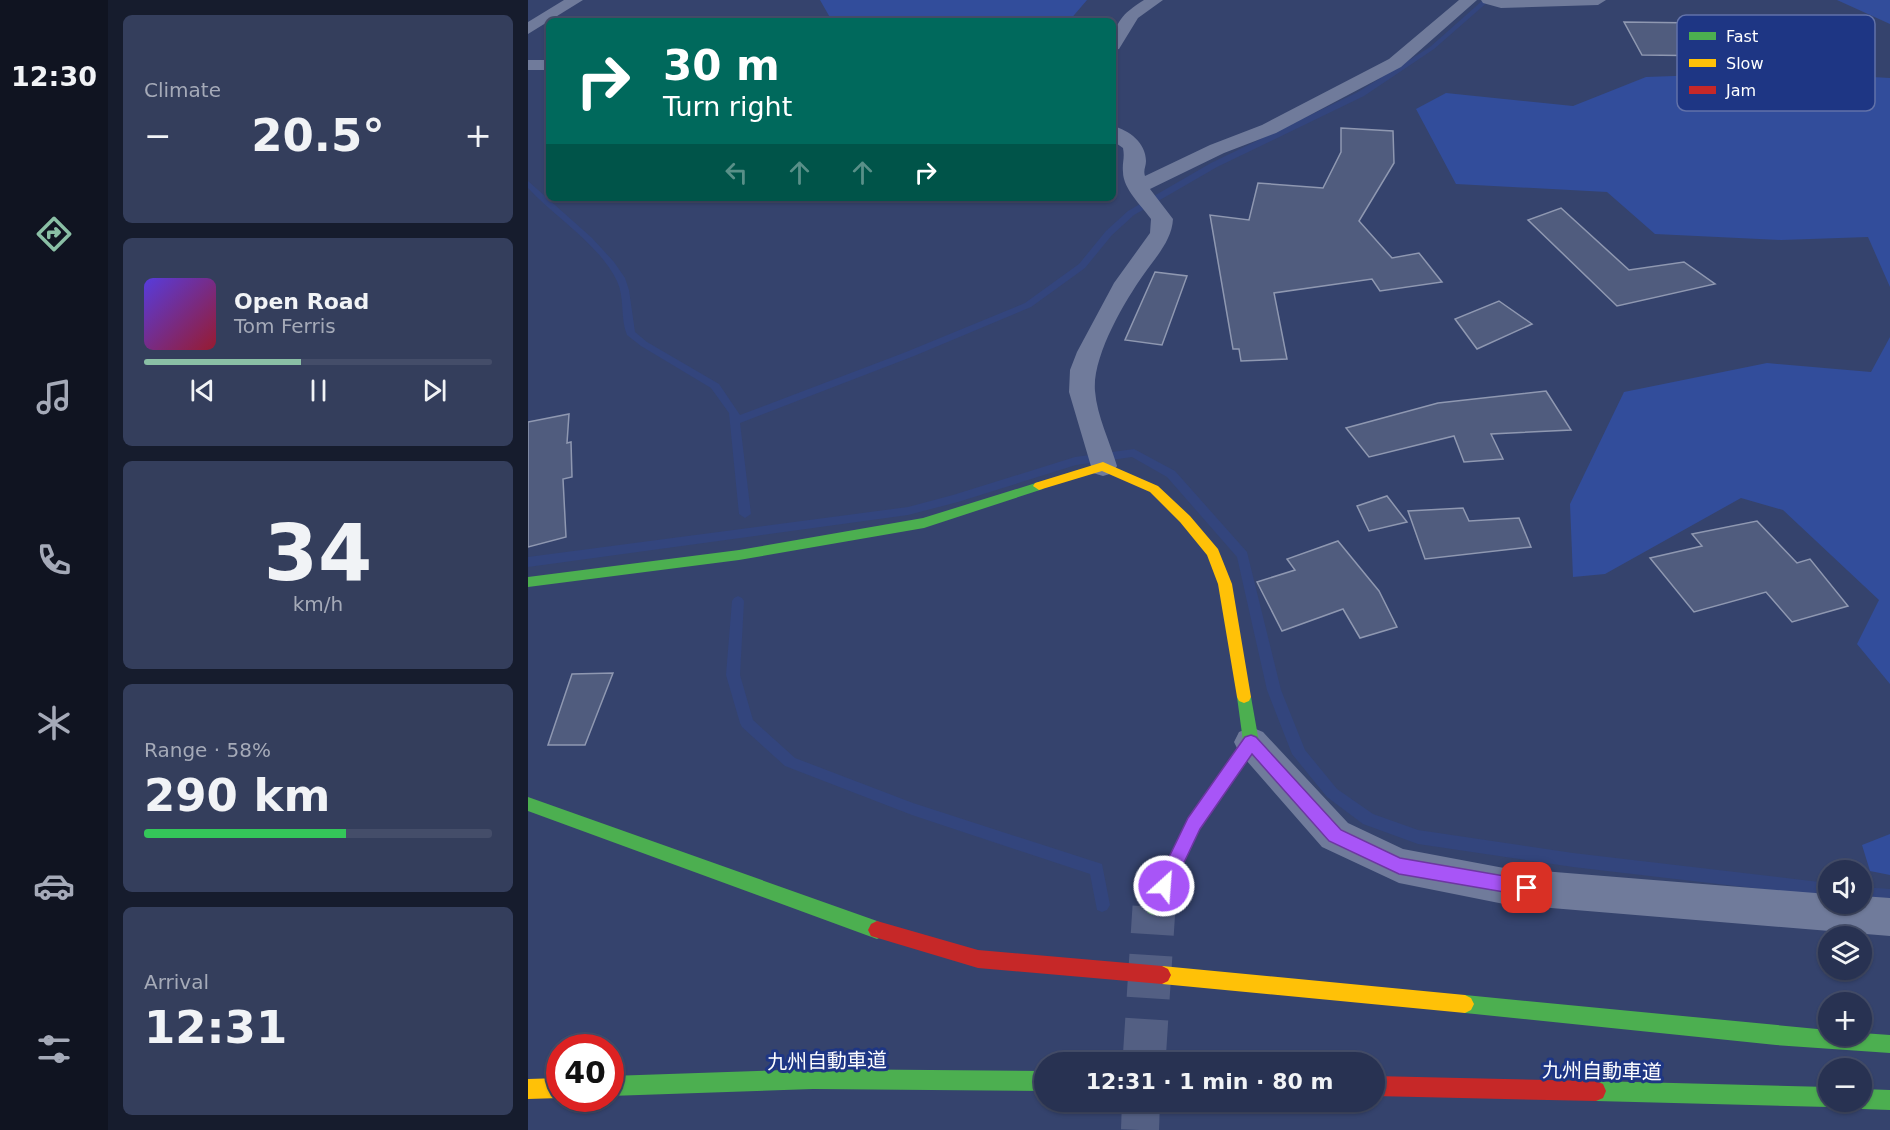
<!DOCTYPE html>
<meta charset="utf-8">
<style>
:root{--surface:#283252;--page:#343e5c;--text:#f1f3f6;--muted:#a5aab8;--line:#444d69;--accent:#8abfa5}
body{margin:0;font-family:"DejaVu Sans","Noto Sans JP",sans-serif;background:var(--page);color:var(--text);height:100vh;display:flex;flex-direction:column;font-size:22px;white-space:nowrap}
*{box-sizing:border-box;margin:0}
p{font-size:20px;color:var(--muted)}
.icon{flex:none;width:33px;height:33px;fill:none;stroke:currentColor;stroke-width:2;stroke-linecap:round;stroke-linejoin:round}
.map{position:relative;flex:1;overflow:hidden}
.sheet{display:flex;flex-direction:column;gap:15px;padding:15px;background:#161c2d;width:420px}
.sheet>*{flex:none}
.guide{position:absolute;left:18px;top:18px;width:570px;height:183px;border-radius:9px;box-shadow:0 2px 4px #0004,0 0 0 2px var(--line);background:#00695c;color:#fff;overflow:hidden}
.tools{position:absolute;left:1290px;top:860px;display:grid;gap:12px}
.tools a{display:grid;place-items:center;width:54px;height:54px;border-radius:50%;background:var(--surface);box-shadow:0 2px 4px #0004,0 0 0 2px var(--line);font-size:30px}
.speed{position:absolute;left:18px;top:1034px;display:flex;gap:12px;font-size:30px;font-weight:700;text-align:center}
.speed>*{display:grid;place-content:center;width:78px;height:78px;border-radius:50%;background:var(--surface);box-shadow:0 2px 4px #0004,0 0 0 2px var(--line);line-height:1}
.speed .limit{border:9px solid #d22;background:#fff;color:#111}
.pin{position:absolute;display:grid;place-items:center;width:51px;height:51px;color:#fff;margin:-26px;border-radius:12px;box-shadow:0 3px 9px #0006}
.me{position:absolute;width:66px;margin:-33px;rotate:26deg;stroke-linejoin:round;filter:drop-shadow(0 0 4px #0008)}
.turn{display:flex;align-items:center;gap:21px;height:126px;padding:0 18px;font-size:27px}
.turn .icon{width:78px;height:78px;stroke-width:2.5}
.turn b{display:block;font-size:42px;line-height:51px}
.lanes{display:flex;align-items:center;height:57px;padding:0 18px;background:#0003;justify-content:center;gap:30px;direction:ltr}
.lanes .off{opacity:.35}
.big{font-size:45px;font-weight:700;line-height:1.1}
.sheet .tile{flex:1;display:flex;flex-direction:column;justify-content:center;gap:9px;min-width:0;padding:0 21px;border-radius:9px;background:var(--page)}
.sheet .dial{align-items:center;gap:0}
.dial b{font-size:78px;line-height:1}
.song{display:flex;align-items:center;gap:18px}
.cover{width:72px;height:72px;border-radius:9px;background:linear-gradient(135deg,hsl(250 70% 55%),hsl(350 70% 35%))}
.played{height:6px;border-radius:3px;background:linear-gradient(90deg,var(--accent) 45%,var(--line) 45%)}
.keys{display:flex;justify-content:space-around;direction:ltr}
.heat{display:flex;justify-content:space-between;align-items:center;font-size:33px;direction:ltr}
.charge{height:9px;border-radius:4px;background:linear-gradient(90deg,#34c759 58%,var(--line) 0)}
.trip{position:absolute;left:506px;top:1052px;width:351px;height:60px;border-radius:30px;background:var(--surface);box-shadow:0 2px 4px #0004,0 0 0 2px var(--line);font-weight:700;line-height:60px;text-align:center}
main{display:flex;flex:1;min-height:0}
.tab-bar{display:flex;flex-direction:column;width:108px;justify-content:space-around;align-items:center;background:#101421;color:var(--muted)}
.tab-bar .icon{width:42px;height:42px}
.tab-bar .active{color:var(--accent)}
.tab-bar b{font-size:27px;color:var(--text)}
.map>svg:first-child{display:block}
</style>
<main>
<nav class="tab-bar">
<b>12:30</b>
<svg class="icon active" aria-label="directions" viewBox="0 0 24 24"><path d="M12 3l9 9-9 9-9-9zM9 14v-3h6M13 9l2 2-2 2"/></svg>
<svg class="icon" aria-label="music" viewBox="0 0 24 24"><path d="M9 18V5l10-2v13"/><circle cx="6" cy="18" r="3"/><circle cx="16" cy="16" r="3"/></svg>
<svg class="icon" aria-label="phone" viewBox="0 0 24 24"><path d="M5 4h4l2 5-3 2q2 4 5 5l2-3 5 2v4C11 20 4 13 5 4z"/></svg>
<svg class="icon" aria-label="climate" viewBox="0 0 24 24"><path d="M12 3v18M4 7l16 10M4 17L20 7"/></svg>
<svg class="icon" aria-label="car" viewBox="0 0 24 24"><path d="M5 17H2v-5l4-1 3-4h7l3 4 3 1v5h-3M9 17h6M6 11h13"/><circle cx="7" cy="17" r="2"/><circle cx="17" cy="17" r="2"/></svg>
<svg class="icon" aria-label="filters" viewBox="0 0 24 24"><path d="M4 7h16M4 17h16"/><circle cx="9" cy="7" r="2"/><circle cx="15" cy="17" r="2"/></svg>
</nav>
<section class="sheet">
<div class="tile"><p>Climate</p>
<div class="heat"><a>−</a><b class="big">20.5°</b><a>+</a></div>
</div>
<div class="tile">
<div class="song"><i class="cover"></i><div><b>Open Road</b><p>Tom Ferris</p></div></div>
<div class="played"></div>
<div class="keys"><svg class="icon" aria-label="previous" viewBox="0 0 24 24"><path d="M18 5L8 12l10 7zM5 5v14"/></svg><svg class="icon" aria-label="pause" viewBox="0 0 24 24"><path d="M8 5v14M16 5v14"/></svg><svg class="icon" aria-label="next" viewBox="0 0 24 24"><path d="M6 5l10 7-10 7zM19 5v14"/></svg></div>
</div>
<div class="tile dial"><b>34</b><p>km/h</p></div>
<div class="tile"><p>Range · 58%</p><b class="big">290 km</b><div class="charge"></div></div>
<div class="tile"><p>Arrival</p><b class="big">12:31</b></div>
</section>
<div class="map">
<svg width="1362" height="1130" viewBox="0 0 1362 1130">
<rect width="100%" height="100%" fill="#35436d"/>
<path fill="#324d9b" d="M292,0h267l-18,21h-237z
M1309,0h53v24z
M1256,72l106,6v209l-22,-50 -87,3 -126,-6 -48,-42 -151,-8 -40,-75 30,-16 127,13 73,-29z
M1362,337v347l-33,-40 22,-44 -96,-90 -42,-12 -136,76 -32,3 -3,-73 54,-112 143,-29 104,9z
M1362,834v41l-20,-4 -8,-26z"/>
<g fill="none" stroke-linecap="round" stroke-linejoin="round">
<path fill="#33457d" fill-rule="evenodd" d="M955,0h7l-56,49 -70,47 -147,71 -83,48 -22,20 -27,33 -54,39 -117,49 -174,67 11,91 -6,4 -6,-4 -10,-101 -18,-25 -70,-42 -14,-11c-7,-17 -2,-37 -10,-54 -17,-36 -62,-64 -89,-93v-7l64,57 22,24 11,16 4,12 6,42 12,10 72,42 21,31 166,-63 119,-49 54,-39 27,-33 22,-20 83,-48 147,-71 72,-45z
M606,449l41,22 72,81 34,138 24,60 32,39 36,25 45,16 155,23 255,30v14l-255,-30 -155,-23 -55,-20 -36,-27 -35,-43 -25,-64 -30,-133 -70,-80 -35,-20 -56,8 -118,37 -50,13 -380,52v-10l380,-50 45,-12 122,-38z
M210,596l4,2 2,3 -4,74 13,45 42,38 118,45 189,61 8,41 -3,5 -5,2 -5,-2 -7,-36 -178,-59 -127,-49 -43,-39 -2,-4 -14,-48 6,-74 2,-3z
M1334,887l28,2v14l-28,-2z"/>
</g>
<path fill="#505c7e" stroke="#8f98b1" stroke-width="1.5" d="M1096,22l75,1 23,33 -80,-1z
M813,128l52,3 1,32 -35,58 33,37 27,-5 23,29 -62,9 -8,-12 -98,14 13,66 -46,2 -2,-12h-6l-23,-134 39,5 9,-37 65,5 18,-36z
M1033,208l68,62 55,-8 31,22 -98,22 -89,-86z
M627,272l32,4 -25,69 -37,-5z
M971,301l33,23 -55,25 -22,-30z
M1018,391l25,39 -80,4 12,25 -39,3 -10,-26 -85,21 -23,-29 92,-25z
M41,414l-2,29 4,-1 1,35 -9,2 3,58 -38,10v-125z
M859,496l20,26 -38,9 -12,-25z
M935,508l6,13 50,-3 12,29 -106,12 -17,-48z
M1229,521l40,42 13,-4 38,47 -56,16 -26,-30 -72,20 -44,-54 52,-12 -10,-12z
M810,541l41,50 18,36 -37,11 -17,-29 -61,22 -25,-49 38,-12 -8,-11z
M85,673l-28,72h-37l24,-71z"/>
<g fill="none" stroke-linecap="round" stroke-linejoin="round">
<path stroke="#535f83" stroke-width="38" stroke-dasharray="38 20" stroke-linecap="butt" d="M612,1130l1,-29"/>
<path stroke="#535f83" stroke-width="43" stroke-dasharray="43 21" stroke-linecap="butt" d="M616,1062l10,-155"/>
<path fill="#707b9b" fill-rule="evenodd" d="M36,0h19l-55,34v-12z
M616,0h19l-25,18 -19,31 -6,1c0,-27 9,-36 31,-50z
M931,0h18l-76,67 -125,66 -52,20 -74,36 23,30c-1,21 -17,38 -29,55 -20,28 -52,83 -49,117 2,25 15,51 22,75l-4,7 -10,3 -10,-3 -24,-81 1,-22 7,-18 37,-69 36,-50 1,-14c-9,-13 -28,-30 -28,-47 -1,-9 2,-14 0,-24l-10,-7v-15c16,4 33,17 33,35 0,6 -3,9 -1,15l65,-31 52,-20 127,-66z
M953,0h125l-8,5 -97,3 -18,-5z
M0,60h21v10h-21z
M723,727l12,5 85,91 55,26 101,19 324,26v9h34v-7l28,2v38l-386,-32 -105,-21 -77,-36 -83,-95 -5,-10 5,-10z"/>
<path fill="#4caf50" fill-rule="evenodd" d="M511,482l4,1 2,3 -2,3 -119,39 -185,32 -211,27v-10l211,-27 184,-32z
M716,691l5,2 2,4 8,45 -59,87 -40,84 -6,2 -6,-2 -3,-6 43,-88 55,-78 -6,-44 2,-4z
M0,797l349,124 6,3 3,6 -3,6 -6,3 -349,-128z
M937,995l363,35v5h34v-2l28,2v18l-114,-8 -311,-32 -6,-3 -3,-6 3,-6z
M285,1069l231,2v20l-231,-2 -203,7v-20z
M1068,1081l232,6v14h8l-8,6 -232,-6 -7,-3 -3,-7 3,-7z
M1334,1089l28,1v20l-28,-1 -7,-3 -2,-5h9z"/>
<path fill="#ffc107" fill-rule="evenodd" d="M575,462l55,24 32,30 28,33 14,35 19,113 -2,4 -5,2 -5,-2 -2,-4 -19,-113 -11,-29 -27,-33 -30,-30 -48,-21 -63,19 -6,-4 2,-3z
M634,966l303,29 6,3 3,6 -3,6 -6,3 -303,-29 -6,-3 -3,-6 3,-6z
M32,1078v20l-32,1v-20z"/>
<path fill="#c62828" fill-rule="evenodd" d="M349,921l101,29 184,16 6,3 3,6 -3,6 -6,3 -184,-16 -107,-32 -3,-6 3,-6z
M846,1076l222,5 7,3 3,7 -3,7 -7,3 -222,-5z"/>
</g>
<path fill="#a855f7" stroke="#6d37a1" stroke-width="1.5" d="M723,735l5,2 85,93 59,28 127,22 6,2 3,6 -3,5 -6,3 -128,-22 -70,-33 -77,-87 -52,75 -30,63 -6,3 -6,-3 -3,-6 33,-68 57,-81z"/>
<g text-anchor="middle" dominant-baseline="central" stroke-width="6" stroke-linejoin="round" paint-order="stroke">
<g font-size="20" fill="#fff" stroke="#1e3684">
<text transform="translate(299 1061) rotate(-1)">九州自動車道</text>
<text transform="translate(1074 1071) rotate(1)">九州自動車道</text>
</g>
</g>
<rect x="1149" y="15" width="198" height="96" rx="9" fill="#1e3684" stroke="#6272a9" stroke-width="1.5"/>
<rect x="1161" y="32" width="27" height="8" fill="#4caf50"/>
<rect x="1161" y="59" width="27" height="8" fill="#ffc107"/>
<rect x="1161" y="86" width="27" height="8" fill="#c62828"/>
<g font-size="16" fill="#fff">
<text x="1198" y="42">Fast</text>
<text x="1198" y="69">Slow</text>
<text x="1198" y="96">Jam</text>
</g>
</svg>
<div class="tools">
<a><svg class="icon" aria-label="sound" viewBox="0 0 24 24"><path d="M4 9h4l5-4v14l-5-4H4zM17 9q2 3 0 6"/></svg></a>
<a><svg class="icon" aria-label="layers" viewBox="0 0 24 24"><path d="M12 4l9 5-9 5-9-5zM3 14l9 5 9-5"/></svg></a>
<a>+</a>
<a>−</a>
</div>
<div class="speed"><div class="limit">40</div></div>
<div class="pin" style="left:999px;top:888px;background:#d93025"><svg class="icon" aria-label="arrive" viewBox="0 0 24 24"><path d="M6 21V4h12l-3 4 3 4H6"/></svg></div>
<svg class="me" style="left:636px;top:886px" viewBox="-20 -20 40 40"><circle r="17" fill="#a855f7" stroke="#fff" stroke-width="3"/><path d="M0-11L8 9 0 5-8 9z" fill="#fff"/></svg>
<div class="trip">12:31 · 1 min · 80 m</div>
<div class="guide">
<div class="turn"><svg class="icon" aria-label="right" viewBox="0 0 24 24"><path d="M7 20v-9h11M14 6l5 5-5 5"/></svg><div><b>30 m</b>Turn right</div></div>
<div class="lanes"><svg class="icon off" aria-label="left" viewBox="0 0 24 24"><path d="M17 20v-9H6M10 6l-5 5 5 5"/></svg><svg class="icon off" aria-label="ahead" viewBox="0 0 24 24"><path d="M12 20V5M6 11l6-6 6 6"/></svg><svg class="icon off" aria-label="ahead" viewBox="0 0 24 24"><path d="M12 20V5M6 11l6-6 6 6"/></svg><svg class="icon" aria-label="right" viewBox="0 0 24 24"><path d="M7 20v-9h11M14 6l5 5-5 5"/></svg></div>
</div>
</div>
</main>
